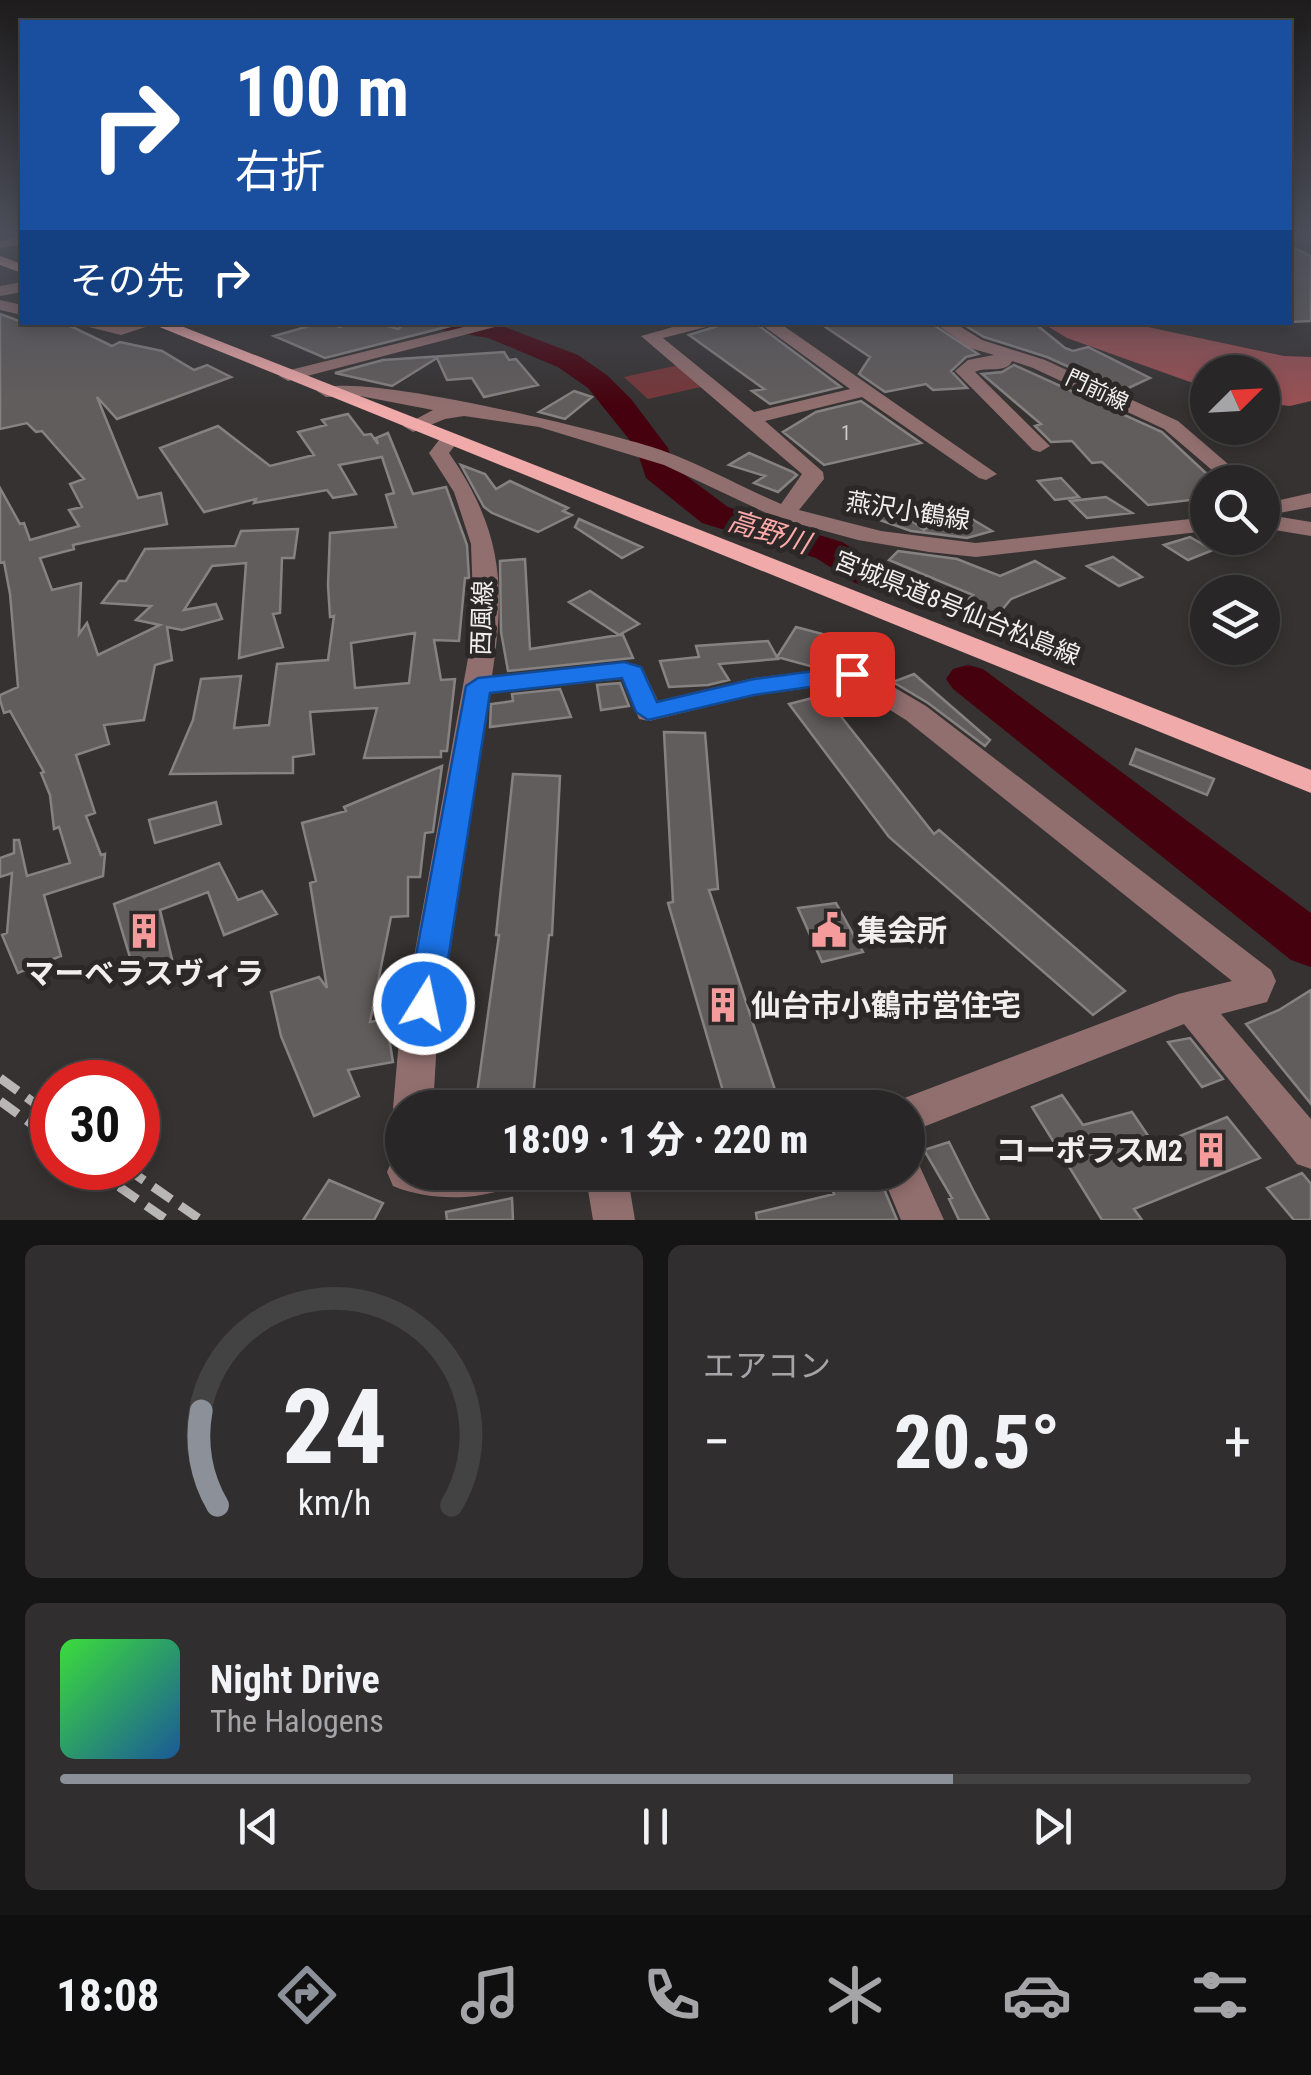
<!DOCTYPE html>
<html lang="ja">
<meta charset="utf-8">
<style>
:root{--surface:#282626;--page:#302e2e;--text:#f1f3f6;--muted:#a5a5a7;--line:#444343;--accent:#8c9099}
body{margin:0;font-family:"Roboto Condensed","Noto Sans JP",sans-serif;background:var(--page);color:var(--text);height:100vh;display:flex;flex-direction:column;font-size:38px;white-space:nowrap}
*{box-sizing:border-box;margin:0}
p{font-size:32px;color:var(--muted)}
.icon{flex:none;width:55px;height:55px;fill:none;stroke:currentColor;stroke-width:2;stroke-linecap:round;stroke-linejoin:round}
.map{position:relative;height:1220px;overflow:hidden}
.drawer{display:flex;flex-direction:column;gap:25px;padding:25px;background:#161515;flex:1}
.drawer>*{flex:none}
.banner{position:absolute;left:20px;top:20px;width:1272px;height:305px;border-radius:0px;box-shadow:0 5px 15px #0003,0 0 0 2px var(--line);background:#1a4fa0;color:#fff;overflow:hidden}
.needle{width:65px;rotate:66deg}
.fabs{position:absolute;left:1190px;top:355px;display:grid;gap:20px}
.fabs a{display:grid;place-items:center;width:90px;height:90px;border-radius:50%;background:var(--surface);box-shadow:0 5px 15px #0003,0 0 0 2px var(--line);font-size:50px}
.speed{position:absolute;left:30px;top:1060px;display:flex;gap:20px;font-size:50px;font-weight:700;text-align:center}
.speed>*{display:grid;place-content:center;width:130px;height:130px;border-radius:50%;background:var(--surface);box-shadow:0 5px 15px #0003,0 0 0 2px var(--line);line-height:1}
.speed .limit{border:15px solid #d22;background:#fff;color:#111}
.pin{position:absolute;display:grid;place-items:center;width:85px;height:85px;color:#fff;margin:-42px;border-radius:20px;box-shadow:0 5px 15px #0006}
.me{position:absolute;width:110px;margin:-55px;rotate:10deg;stroke-linejoin:round;filter:drop-shadow(0 0 8px #0008)}
.turn{display:flex;align-items:center;gap:35px;height:210px;padding:0 50px;font-size:45px}
.turn .icon{width:130px;height:130px;stroke-width:2.5}
.turn b{display:block;font-size:70px;line-height:85px}
.then{display:flex;align-items:center;height:95px;padding:0 50px;background:#0003;gap:20px;font-size:38px}
.big{font-size:75px;font-weight:800;line-height:1.1}
.drawer .widget{flex:1;display:flex;flex-direction:column;justify-content:center;gap:15px;min-width:0;padding:0 35px;border-radius:15px;background:var(--page)}
.drawer .dial{align-items:center;gap:0}
.dial svg{height:260px;overflow:visible;fill:none;stroke:var(--line);stroke-width:7;stroke-linecap:round;text-anchor:middle}
.dial text{fill:var(--text);stroke:none}
.song{display:flex;align-items:center;gap:30px}
.cover{width:120px;height:120px;border-radius:15px;background:linear-gradient(135deg,hsl(120 70% 55%),hsl(210 70% 35%))}
.played{height:10px;border-radius:5px;background:linear-gradient(90deg,var(--accent) 75%,var(--line) 75%)}
.keys{display:flex;justify-content:space-around;direction:ltr}
.heat{display:flex;justify-content:space-between;align-items:center;font-size:55px;direction:ltr}
.drawer .tiles{flex:1;display:grid;gap:25px;grid-template-columns:1fr 1fr}
.widget:last-child{grid-column:span 2}
.trip{position:absolute;left:385px;top:1090px;width:540px;height:100px;border-radius:50px;background:var(--surface);box-shadow:0 5px 15px #0003,0 0 0 2px var(--line);font-weight:800;line-height:100px;text-align:center}
.dock{display:flex;height:160px;justify-content:space-around;align-items:center;background:#100f0f;color:var(--muted)}
.dock .icon{width:70px;height:70px}
.dock .current{color:var(--accent)}
.dock b{font-size:45px;color:var(--text)}
.map>svg:first-child{display:block}
</style>
<div class="map">
<svg width="1311" height="1220" viewBox="0 0 1311 1220">
<rect width="100%" height="100%" fill="#363232"/>
<path fill="#763739" d="M679,365l26,21 -57,13 -24,-22z"/>
<path fill="#9b5154" d="M1042,323h87l155,33 27,1v44l-21,5 -27,-3 -1,-31h-54l-1,16 -140,-50z"/>
<g fill="none" stroke-linecap="round" stroke-linejoin="round">
<path fill="#45010d" fill-rule="evenodd" d="M427,322l67,1 84,32 30,21 23,23 37,49 6,19 54,40 114,35 41,25 5,8 -5,8 -14,4 -14,-4 -39,-25 -114,-35 -56,-45 -10,-30 -48,-60 -30,-21 -70,-29 -57,-10z
M968,665l15,4 328,244v54l-20,-7 -338,-271 -7,-10 7,-10z"/>
</g>
<path fill="#625d5d" stroke="#878282" stroke-width="2.5" fill-rule="evenodd" d="M1290,246l21,10v65l-21,1z
M0,314l22,8h40l50,24 8,-4 42,9 32,19 13,-5 24,12 -114,42 -20,-22 41,101 23,-5 6,31 -94,21 1,4 -34,9 12,32 29,-7 -2,51 8,-11 11,32 62,-30 -24,-5 15,-14 -49,-3 17,-22h7l19,-32 90,-3 6,-15 57,-2 -4,29h-12l-2,55 -7,1 10,33 -44,11 7,-95 -34,3 -28,44 32,-6 6,15 -40,11 -15,-3 5,33 -17,5 -11,55 -40,5 5,19 -33,11 19,58 -9,3 15,39 4,-1 -2,22 -59,19 17,61 -43,17 -16,-38 5,-2 5,-60 -12,4v-19l14,-5v-13h5l8,36 43,-13 -11,-36 -5,2 -4,-34 -9,-22 3,-1 -34,-61 -6,2 -4,-13v-5l18,-8 -8,-93 -6,-32 -4,1v-75l20,36 4,-1 6,17 49,-14 -10,-16 13,-3 -12,-23 14,-5 -42,-48 -6,1 -9,-9 -27,6z
M323,322l17,5 13,-5h22l23,7 8,-7h60l-141,36 -51,-22z
M730,322h24l87,65 -71,17 -18,-13 12,-2 -75,-54z
M818,322h111l49,32 -12,3 -15,14 16,17 -34,2 -7,-6 -41,8 -26,-18 11,-17z
M1033,322l32,26 8,3 15,-4 62,31 -28,13 -75,-34 -63,-20 -18,-11z
M504,352l5,8 7,-1 22,26 -54,12 -12,-19 -25,2 -10,-22 -45,28 -57,-13 48,-13z
M1014,365l148,67 46,43v23l-60,7 -46,-43 -10,1 -20,-22 -21,1 -16,-16 6,-2 -59,-50 20,-2z
M574,391l18,6 -27,22 -26,-7z
M861,401l60,42 -97,22 -41,-33 33,-20z
M348,414l16,21 7,-1 7,10 -2,-6 12,-5 25,61 33,-7 21,58 2,33h-4l-6,63 -25,-1 7,40 14,-1 -8,72h-6v6l-77,1 13,-50 -67,4 4,42 -21,3v16l-123,1 23,-54 8,-41 40,-3 -7,52 35,-3 8,-61 51,-4 6,-44 -4,1 -2,-32 2,-52 66,-6 -10,-32 8,-2 -12,-36 -43,8 17,29 -23,4 -6,-8 -73,13 2,-4 -52,13 -44,-64 58,-22 52,40 44,-11 -16,-23 28,-7 -4,-5zM415,633l-6,50 -54,5 -4,-45z
M749,453l44,19 4,3 -19,17 -24,-9 11,-7 -36,-11z
M461,465l24,9 11,15 14,-8 58,27 -5,3 9,4 -34,17 -46,-19 -8,-6z
M1061,478l18,19 -24,3 -17,-19z
M1106,497l26,16 -45,5 -17,-17z
M886,501l38,29 7,-5 5,4 36,-10 20,12 -25,7 -56,-7 -60,-21z
M579,519l63,28 -20,11 -47,-31z
M1190,537l23,13 -25,10 -24,-15z
M898,551l59,8 43,17 35,-15 29,17 -53,21 -20,24 -34,-12 16,-16 -84,-35z
M1113,557l29,20 -23,9 -32,-20z
M525,559l5,90 89,-14 -50,-33 21,-11 49,33 -20,11h4l10,23 -125,13 -7,-39 -1,-71z
M796,627l53,14 -10,18 -18,-5 -7,13 -37,-10z
M768,641l10,18 -59,5 10,16 -21,5 -39,2 -9,-26 39,-4 -3,-11z
M914,674l76,66 -5,6 -57,-43 -35,-21z
M620,683l9,23 -28,4 -4,-25z
M560,689l11,28 -81,10 1,-23 22,-3 -1,-7z
M824,695l110,139 5,-4 186,161 -32,24 -204,-178 -100,-133z
M664,732l41,1 13,156 -9,1 72,218h-53l-60,-205 5,-1z
M1136,749l78,30 -7,16 -77,-31z
M442,766l-9,66 -8,1 -5,44h-12v39l-17,1 -21,105 16,-3 7,43 -45,8 11,26 -45,20 -33,-80 -10,-44 48,-15 8,11 -17,-105 6,-2 -14,-58 44,-12 -2,-4z
M513,774l47,2 -8,159h-3l-17,173h-57l24,-173h-3z
M216,802l5,22 -66,19 -6,-23z
M219,863l19,37 24,-9 15,23 -53,21 -16,-43 -48,18 12,49 -37,15 -21,-70z
M836,903l27,49 -41,10 -24,-54z
M1311,990v114l-65,-80 33,-14z
M1190,1038l33,41 -21,8 -34,-45z
M1062,1095l21,30 49,-13 23,34 72,-29 33,41 -126,51 8,11h-40l-70,-113z
M949,1142l24,48 16,30h-30l-10,-21 3,-1 -28,-48z
M877,1172l20,48h-140l-1,-7 78,-19 -3,-8z
M1302,1173l9,11v36h-17l-27,-32z
M329,1180l54,23 -9,17h-71z
M512,1198l1,22h-66l-1,-8z"/>
<g fill="none" stroke-linecap="round" stroke-linejoin="round">
<path fill="#926f6f" fill-rule="evenodd" d="M22,237v8l-22,3v-8z
M22,282v10l-22,4v-10z
M0,300l22,5v10l-22,-5z
M69,322h92l-40,13z
M484,322h30l-226,59 -9,-5 3,-4z
M691,322h35l-63,16 91,74 96,-23 -92,-67h20l219,152 -11,6 -7,-2 -117,-81 -97,24 58,51 1,7 -25,31 82,21 95,12 232,-26v14l-232,26 -47,-5 -71,-12 -81,-22 -113,-53 -125,-38 -75,-11 -19,3 -32,13 -10,-6 30,-16 -73,-14 -34,1 -9,-6c29,-24 298,43 344,59 42,15 80,37 120,54l21,-30 -161,-138z
M933,322h20l29,18 63,20 133,61 71,61h-23l-62,-53 -131,-61 -21,-7c-5,13 -26,5 -37,11l75,74 -10,6 -7,-2 -78,-79 13,-11 26,-5 -24,-7z
M450,433l10,6 -11,14c53,77 57,132 43,223l131,-14 19,5 16,34 96,-23 90,-11 11,-15h18l4,6 -9,14 58,34 345,264 5,11 -9,21 -46,12 90,105v50l-14,-5 -113,-140 -276,109v-25h-17l3,-6 284,-108 54,-13 -326,-261 -59,-37 -91,12 -107,26 -10,-2 -17,-40 -133,14 -52,347 -4,68h-31v14l-3,-1 -6,-13 6,-68 75,-415 -3,-81 -17,-52 -25,-39 14,-18z
M1311,493v14l-42,8 42,7v14l-49,-8v-24z
M402,1154v18h116l-5,14c-36,15 -84,15 -120,0l-6,-14 6,-14z
M908,1155l8,3 28,62h-43l-20,-48h27z
M585,1172h42l8,48h-42z"/>
<path fill="#f0aaaa" fill-rule="evenodd" d="M0,256l22,8v9l-22,-8z
M147,322h24l1140,448v23z"/>
<path stroke="#b9b6b6" stroke-width="9" stroke-dasharray="22 11" stroke-linecap="butt" d="M0,1078l52,38
M0,1101l52,38
M92,1168l75,52
M126,1168l75,52"/>
</g>
<linearGradient id="sky" x2="0" y2="1"><stop stop-color="#1e1c1c"/><stop offset="0.58" stop-color="#4c4f5a"/><stop offset="1" stop-color="#4c4f5a" stop-opacity="0"/></linearGradient>
<rect width="1311" height="406" fill="url(#sky)"/>
<path fill="#1a73e8" stroke="#114b97" stroke-width="2.5" d="M624,662l17,5 16,35 97,-23 98,-13 12,8 -12,7 -98,14 -106,25 -12,-8 -14,-34 -132,15 -49,311 -5,10 -12,4 -12,-4 -5,-10 59,-318 12,-8z"/>
<defs>
<symbol id="civic-bare" viewBox="-9 -9 18 18"><path d="M-.6-6.5H3V-4.5H.6V-3L4-1V1h2V6H-6V1h2V-1L-.6-3ZM-1.2 2.5V6h2.4V2.5Z" fill="#f59b9c" stroke="#2c2828" stroke-width="2.5" paint-order="stroke"/></symbol>
<symbol id="building-bare" viewBox="-9 -9 18 18"><path d="M-4-6H4V6H1V3H-1V6H-4ZM-2.5-4.3h1.7v1.8h-1.7ZM.8-4.3h1.7v1.8H.8ZM-2.5-1h1.7V.8h-1.7ZM.8-1h1.7V.8H.8Z" fill="#f59b9c" stroke="#2c2828" stroke-width="2.5" paint-order="stroke"/></symbol>
</defs>
<g fill-rule="evenodd">
<use href="#civic-bare" x="804" y="905" width="50" height="50"/>
<use href="#building-bare" x="119" y="906" width="50" height="50"/>
<use href="#building-bare" x="698" y="980" width="50" height="50"/>
<use href="#building-bare" x="1186" y="1125" width="50" height="50"/>
</g>
<g text-anchor="middle" dominant-baseline="central" stroke-width="10" stroke-linejoin="round" paint-order="stroke">
<g font-size="20" fill="#cdcaca">
<text x="846" y="433">1</text>
</g>
<g font-size="22" fill="#f1eeee" stroke="#2c2828">
<text transform="translate(1097 390) rotate(25)">門前線</text>
</g>
<g font-size="25" fill="#f1eeee" stroke="#2c2828">
<text transform="translate(908 511) rotate(9)">燕沢小鶴線</text>
<text transform="translate(957 608) rotate(22)">宮城県道8号仙台松島線</text>
<text transform="translate(482 618) rotate(-88)">西風線</text>
</g>
<g font-size="28" font-style="italic" fill="#ffa9a9" stroke="#2c2828">
<text transform="translate(769 532) rotate(17)">高野川</text>
</g>
<g font-size="30" font-weight="bold" fill="#f1eeee" stroke="#2c2828" text-anchor="start">
<text x="857" y="930">集会所</text>
<text x="144" y="973" text-anchor="middle">マーベラスヴィラ</text>
<text x="751" y="1005">仙台市小鶴市営住宅</text>
<text x="1183" y="1150" text-anchor="end">コーポラスM2</text>
</g>
</g>
</svg>
<div class="fabs">
<a><svg class="needle" viewBox="-14 -14 28 28"><path d="M0-13l5 13h-10z" fill="#e53935"/><path d="M0 13l5-13h-10z" fill="#a5a5a7"/></svg></a>
<a><svg class="icon" aria-label="search" viewBox="0 0 24 24"><circle cx="10" cy="10" r="6"/><path d="M15 15l6 6"/></svg></a>
<a><svg class="icon" aria-label="layers" viewBox="0 0 24 24"><path d="M12 4l9 5-9 5-9-5zM3 14l9 5 9-5"/></svg></a>
</div>
<div class="speed"><div class="limit">30</div></div>
<div class="pin" style="left:852px;top:674px;background:#d93025"><svg class="icon" aria-label="arrive" viewBox="0 0 24 24"><path d="M6 21V4h12l-3 4 3 4H6"/></svg></div>
<svg class="me" style="left:424px;top:1004px" viewBox="-20 -20 40 40"><circle r="17" fill="#1a73e8" stroke="#fff" stroke-width="3"/><path d="M0-11L8 9 0 5-8 9z" fill="#fff"/></svg>
<div class="trip">18:09 · 1 分 · 220 m</div>
<div class="banner">
<div class="turn"><svg class="icon" aria-label="right" viewBox="0 0 24 24"><path d="M7 20v-9h11M14 6l5 5-5 5"/></svg><div><b>100 m</b>右折</div></div>
<div class="then">その先<svg class="icon" aria-label="right" viewBox="0 0 24 24"><path d="M7 20v-9h11M14 6l5 5-5 5"/></svg></div>
</div>
</div>
<section class="drawer">
<div class="tiles">
<div class="widget dial"><svg viewBox="0 0 100 80">
<path d="M14 69A42 42 0 1 1 86 69"/>
<path d="M14 69A42 42 0 0 1 9 40" stroke="#8c9099"/>
<text x="50" y="56" font-size="32" font-weight="700">24</text>
<text x="50" y="72" font-size="11">km/h</text>
</svg></div>
<div class="widget"><p>エアコン</p>
<div class="heat"><a>−</a><b class="big">20.5°</b><a>+</a></div>
</div>
<div class="widget">
<div class="song"><i class="cover"></i><div><b>Night Drive</b><p>The Halogens</p></div></div>
<div class="played"></div>
<div class="keys"><svg class="icon" aria-label="previous" viewBox="0 0 24 24"><path d="M18 5L8 12l10 7zM5 5v14"/></svg><svg class="icon" aria-label="pause" viewBox="0 0 24 24"><path d="M8 5v14M16 5v14"/></svg><svg class="icon" aria-label="next" viewBox="0 0 24 24"><path d="M6 5l10 7-10 7zM19 5v14"/></svg></div>
</div>
</div>
</section>
<nav class="dock">
<b>18:08</b>
<svg class="icon current" aria-label="directions" viewBox="0 0 24 24"><path d="M12 3l9 9-9 9-9-9zM9 14v-3h6M13 9l2 2-2 2"/></svg>
<svg class="icon" aria-label="music" viewBox="0 0 24 24"><path d="M9 18V5l10-2v13"/><circle cx="6" cy="18" r="3"/><circle cx="16" cy="16" r="3"/></svg>
<svg class="icon" aria-label="phone" viewBox="0 0 24 24"><path d="M5 4h4l2 5-3 2q2 4 5 5l2-3 5 2v4C11 20 4 13 5 4z"/></svg>
<svg class="icon" aria-label="climate" viewBox="0 0 24 24"><path d="M12 3v18M4 7l16 10M4 17L20 7"/></svg>
<svg class="icon" aria-label="car" viewBox="0 0 24 24"><path d="M5 17H2v-5l4-1 3-4h7l3 4 3 1v5h-3M9 17h6M6 11h13"/><circle cx="7" cy="17" r="2"/><circle cx="17" cy="17" r="2"/></svg>
<svg class="icon" aria-label="filters" viewBox="0 0 24 24"><path d="M4 7h16M4 17h16"/><circle cx="9" cy="7" r="2"/><circle cx="15" cy="17" r="2"/></svg>
</nav>
